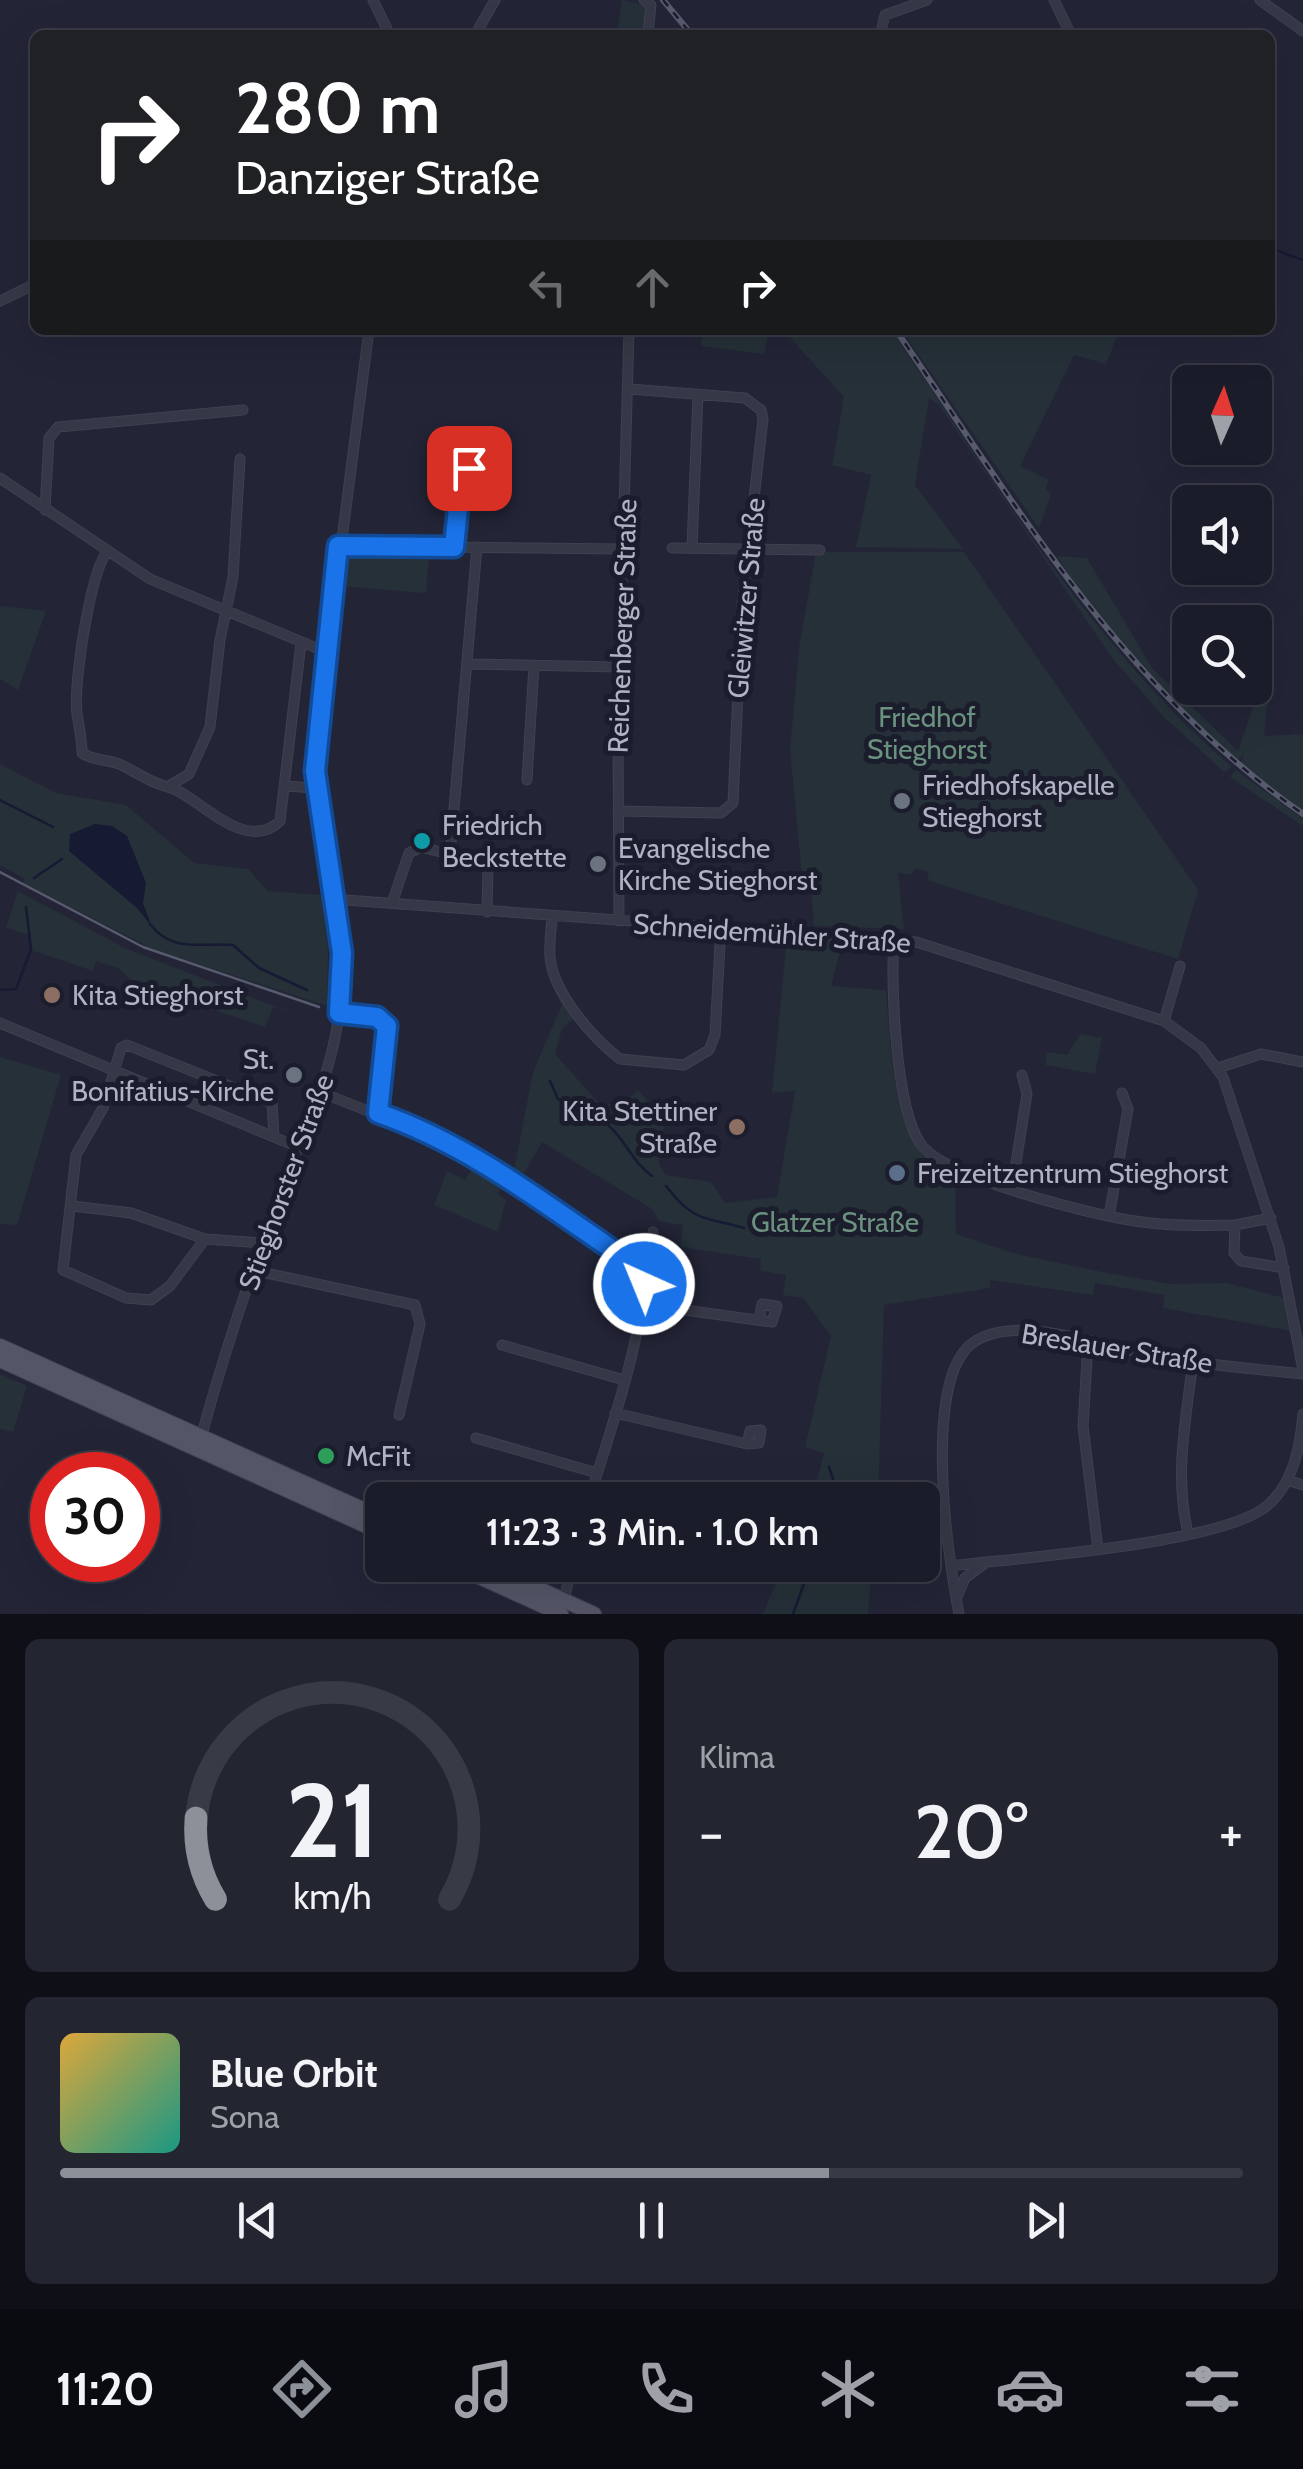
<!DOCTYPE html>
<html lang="de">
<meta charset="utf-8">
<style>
:root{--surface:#1a1c29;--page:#232531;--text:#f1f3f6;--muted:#9fa1a8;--line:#383a46;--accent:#8c9099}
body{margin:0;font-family:Cabin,sans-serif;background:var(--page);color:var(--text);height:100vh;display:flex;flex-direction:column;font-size:38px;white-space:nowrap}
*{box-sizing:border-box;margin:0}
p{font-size:32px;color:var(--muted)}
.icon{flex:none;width:55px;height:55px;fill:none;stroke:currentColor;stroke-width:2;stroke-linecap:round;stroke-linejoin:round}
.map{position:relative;height:1614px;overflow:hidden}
.details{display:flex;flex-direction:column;gap:25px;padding:25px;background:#0e0f17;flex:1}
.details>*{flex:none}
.banner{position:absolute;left:30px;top:30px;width:1245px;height:305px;border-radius:15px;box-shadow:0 10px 40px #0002,0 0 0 2px var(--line);background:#202124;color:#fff;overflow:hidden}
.needle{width:65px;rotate:3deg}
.controls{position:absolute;left:1172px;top:365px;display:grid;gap:20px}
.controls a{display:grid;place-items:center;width:100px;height:100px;border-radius:15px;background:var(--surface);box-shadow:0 10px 40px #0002,0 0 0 2px var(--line);font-size:50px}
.speed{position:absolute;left:30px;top:1452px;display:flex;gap:20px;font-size:50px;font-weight:700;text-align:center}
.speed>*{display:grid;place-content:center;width:130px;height:130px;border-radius:50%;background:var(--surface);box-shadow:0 10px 40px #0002,0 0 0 2px var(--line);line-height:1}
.speed .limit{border:15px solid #d22;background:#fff;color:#111}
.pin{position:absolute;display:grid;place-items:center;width:85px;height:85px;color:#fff;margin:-42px;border-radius:20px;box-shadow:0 5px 15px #0006}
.me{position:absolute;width:110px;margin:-55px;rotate:316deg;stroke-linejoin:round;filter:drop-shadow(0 0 8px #0008)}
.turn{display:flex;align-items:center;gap:35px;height:210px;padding:0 40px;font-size:45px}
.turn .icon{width:130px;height:130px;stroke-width:2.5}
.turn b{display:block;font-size:70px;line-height:85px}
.lanes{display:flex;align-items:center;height:95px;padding:0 40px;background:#0003;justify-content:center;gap:50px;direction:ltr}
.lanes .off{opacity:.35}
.big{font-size:75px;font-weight:600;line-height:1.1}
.details .widget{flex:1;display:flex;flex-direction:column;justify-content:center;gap:15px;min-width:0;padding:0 35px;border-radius:15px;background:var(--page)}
.details .dial{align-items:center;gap:0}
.dial svg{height:260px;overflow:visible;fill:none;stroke:var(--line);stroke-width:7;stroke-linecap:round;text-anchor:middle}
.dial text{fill:var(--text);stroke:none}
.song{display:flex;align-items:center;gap:30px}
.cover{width:120px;height:120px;border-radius:15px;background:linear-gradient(135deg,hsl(40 70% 55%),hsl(170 70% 35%))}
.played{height:10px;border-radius:5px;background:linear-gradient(90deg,var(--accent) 65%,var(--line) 65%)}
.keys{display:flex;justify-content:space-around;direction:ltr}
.heat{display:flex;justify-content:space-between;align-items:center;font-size:55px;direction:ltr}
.details .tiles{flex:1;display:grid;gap:25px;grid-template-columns:1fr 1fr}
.widget:last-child{grid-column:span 2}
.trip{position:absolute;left:365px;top:1482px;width:575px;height:100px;border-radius:15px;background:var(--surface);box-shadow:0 10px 40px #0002,0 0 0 2px var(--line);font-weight:600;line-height:100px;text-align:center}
.menu{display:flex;height:160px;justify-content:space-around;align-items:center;background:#0a0b10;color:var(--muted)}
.menu .icon{width:70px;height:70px}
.menu .selected{color:var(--accent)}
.menu b{font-size:45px;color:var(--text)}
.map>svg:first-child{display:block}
</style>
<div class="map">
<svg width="1303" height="1614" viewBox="0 0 1303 1614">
<rect width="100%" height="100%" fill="#232537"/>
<path fill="#253038" d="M622,0l26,6 -3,29 -28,-2z
M702,330h67l-5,24 -63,-8z
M783,330h109c103,153 199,315 340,437l-8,5 -62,-57 -49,-56 -174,-254 -10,-7 -14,87 48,64 -107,-2 15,-72 -39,-10 12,-68z
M901,330h219l-14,34 -32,-9 -54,111 29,14 -3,8 5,7 -12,33z
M816,552h148l234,338 -20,69 -251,-79 2,-8 -14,-4 -4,7 -13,-3 6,57 -90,-3 -3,-35 -9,-15 -12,-126 9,-102z
M348,556l81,1 -3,36 -84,-7z
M1057,556l30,2 65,110 86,83 19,-56 11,2 -4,39 39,-2v77l-62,-47 3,-11 -7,8c-70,-61 -131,-127 -180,-205z
M0,606l46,5 -28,79 -18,-11z
M0,764l56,29 70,12 68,58 54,6 20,22 53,4 7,55 -1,56 -174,-57 -130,-66 2,-4 -25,-14z
M1236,770l67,49v7l-73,-49z
M18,891l107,57 192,75 -44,-16 -8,20 -129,-43 -18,-16 -22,-7 -3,10 -62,-21 -1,-15 -24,-7z
M787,937l56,4 -12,45 55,4c6,63 3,156 69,184l1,60 57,19 84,18 73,13 57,-1 57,15 7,33 -128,-23 1,-13 -69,-12 -2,12 -103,-15v8l-106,17 -6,195h-66l12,-47 -19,-6 26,-111 -28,-38 -20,-3 3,-20 -26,-4 1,-12 -81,-12 3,-22 -24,-4 -7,-12 -110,-67 -22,39 -7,-5 20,-104 30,-70 12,15 -13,12 -7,25 43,48 22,4 18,-16 27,30 -6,44 7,11 45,7 14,21 52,-6 18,-106 -23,2z
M1080,1034l22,4 -7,36 -50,-9 2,-13 20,3z
M0,1057l61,18 -44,150 -17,-1z
M475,1164l29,19 -7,11 9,6 -8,32 -64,-27 13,-34 18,9z
M0,1374l27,12 -14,46 -13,-3z
M783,1565h89l-4,49h-105z"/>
<path fill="#171a33" d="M95,824l17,2 15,10 19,47 -3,20 9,24 -15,-19 -68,-57 1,-17z"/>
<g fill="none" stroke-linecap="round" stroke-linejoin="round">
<path stroke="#171a33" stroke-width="2.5" d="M1270,248l33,12
M0,800l53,27
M34,878l28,-19
M150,924c23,30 52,18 83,21l26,23 48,22
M0,990l16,-1 15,-40 -5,-42
M550,1081l8,18 21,13
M597,1118c27,14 32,42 55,58
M666,1186c28,37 40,31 78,42
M829,1500l4,-21 -4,-12
M807,1573l2,-8
M793,1614l13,-36"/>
<defs>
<path id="street" d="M373,0l17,35
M644,0l7,5 -3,30
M1054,0l17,35
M1260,0l43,31
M475,35l20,-35
M880,35l5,-20 42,-15
M0,301l35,-17
M0,478l150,101 176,73
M45,510l4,-72 9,-11 185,-17
M338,546l285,3
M454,547l7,-69 8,-10
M672,548l148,2
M692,548l6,-153
M106,553c-16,24 -33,131 -29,161 2,13 5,25 5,39 11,8 25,6 37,11 18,8 29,18 49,23 28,6 76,69 112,34l21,-178
M469,664l150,3
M527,780l7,-115
M169,786l20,-12 21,-47 10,-87 13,-63 7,-118
M285,786l30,2
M618,811l103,2 12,-10 9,-199 21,-185 -2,-9 -16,-12 -116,-9
M450,854l27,-307
M332,899l584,43 248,79 37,27 22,29 56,170 24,123
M392,903l17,-50 12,-6 67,17 -1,48
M552,918c-1,13 -3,27 -2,39 3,36 43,81 70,102l64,6 25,-15 6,-15 6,-108
M619,921l-1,-198 11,-393
M894,938c-3,47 1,167 26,205 23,35 170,71 215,78 32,5 67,5 100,4
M339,1013l38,4 10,8 -9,88
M1164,1021l16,-55
M0,1023l298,124
M1218,1068l43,-14 42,8
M320,1092l136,54 182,124c19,31 -37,189 -49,230
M1012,1188l15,-94 -5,-19
M72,1206l59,7 74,26 57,4
M1109,1216l19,-107 -6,-16
M1271,1218l-36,7 -1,28 7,8 43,7
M205,1239l-35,47 -19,14 -25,-2 -63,-28 13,-115 27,-47 18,-60 6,-3 145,58 2,34
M252,1270l163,35 5,19 -21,91
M638,1270l11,-9 4,-29
M642,1304l122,17 8,1 5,-16 -15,-2 -3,16
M1088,1342l-5,84 15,123
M502,1345l122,35
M615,1413l132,31 12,-1 2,-13 -11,1 -3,13
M202,1434c23,-84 50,-165 81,-247 21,-57 49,-113 56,-174 11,-91 -27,-181 -23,-273l53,-410
M476,1438l121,35
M1287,1480l16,5
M1188,1533c-14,-58 -2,-114 5,-172
M712,1565h11
M951,1566c65,-8 273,-22 317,-61 26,-23 32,-59 35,-91
M957,1597l8,-19 19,-14
M564,1600l8,-35
M959,1614c-11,-56 -38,-237 15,-272 14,-10 34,-12 51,-12 45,3 90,18 134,27 48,8 96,12 144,17"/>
<path id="primary" d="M0,1346l382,172
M0,1360l382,173
M453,1565l108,49
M487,1565l107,49"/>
</defs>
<use href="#street" stroke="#3f4151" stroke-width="11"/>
<use href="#primary" stroke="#3f4151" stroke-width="16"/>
<use href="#street" stroke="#363847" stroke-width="9"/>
<use href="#primary" stroke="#545667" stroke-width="14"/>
<path stroke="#585b6e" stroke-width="2.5" d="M0,872l143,75 176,60"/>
<defs>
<path id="rail" d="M663,0l29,35
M896,330c120,176 229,360 407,484"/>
</defs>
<use href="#rail" stroke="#585b6e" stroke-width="6"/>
<use href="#rail" stroke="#1b1d2c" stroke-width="2.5" stroke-dasharray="8" stroke-linecap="butt"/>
</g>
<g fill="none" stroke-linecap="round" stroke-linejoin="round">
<defs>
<path id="route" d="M469,468l-8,10 -7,69 -116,-1 -23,225 27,182 -3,60 38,4 10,9 -9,87c93,32 171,94 252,149l14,22"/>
</defs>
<use href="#route" stroke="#114b97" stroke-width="25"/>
<use href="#route" stroke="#1a73e8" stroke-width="18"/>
</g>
<g fill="#6b7280" stroke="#1b1d2c" stroke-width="4">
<circle cx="902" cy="801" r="10"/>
<circle cx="598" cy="864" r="10"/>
<circle cx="294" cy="1075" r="10"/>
</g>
<circle fill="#0f9aa8" stroke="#1b1d2c" stroke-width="4" cx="422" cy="841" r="10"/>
<g fill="#8d6e63" stroke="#1b1d2c" stroke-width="4">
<circle cx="52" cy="995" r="10"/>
<circle cx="737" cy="1127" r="10"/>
</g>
<circle fill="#5c6f8a" stroke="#1b1d2c" stroke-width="4" cx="897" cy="1173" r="10"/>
<circle fill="#2e9e5b" stroke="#1b1d2c" stroke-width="4" cx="326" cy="1456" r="10"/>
<g text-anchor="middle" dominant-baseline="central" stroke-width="10" stroke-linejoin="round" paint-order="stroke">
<g font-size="28" fill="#b1b2c4" stroke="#1b1d2c">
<text transform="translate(746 598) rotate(-85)">Gleiwitzer Straße</text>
<text transform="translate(622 626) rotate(-88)">Reichenberger Straße</text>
<text transform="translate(772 933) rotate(4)">Schneidemühler Straße</text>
<text transform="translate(286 1182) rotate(-70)">Stieghorster Straße</text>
<text transform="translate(1117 1348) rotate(9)">Breslauer Straße</text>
</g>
<g font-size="28" fill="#6a927f" stroke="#1b1d2c">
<text x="927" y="717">Friedhof<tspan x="927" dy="32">Stieghorst</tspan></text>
<text x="835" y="1222">Glatzer Straße</text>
</g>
<g font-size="28" fill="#b1b2c4" stroke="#1b1d2c" text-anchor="start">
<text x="922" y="785">Friedhofskapelle<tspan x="922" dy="32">Stieghorst</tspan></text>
<text x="442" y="825">Friedrich<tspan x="442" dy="32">Beckstette</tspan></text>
<text x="618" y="848">Evangelische<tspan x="618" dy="32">Kirche Stieghorst</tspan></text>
<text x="72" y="995">Kita Stieghorst</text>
<text x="274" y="1059" text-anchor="end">St.<tspan x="274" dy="32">Bonifatius-Kirche</tspan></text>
<text x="717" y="1111" text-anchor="end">Kita Stettiner<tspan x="717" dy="32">Straße</tspan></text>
<text x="917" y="1173">Freizeitzentrum Stieghorst</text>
<text x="346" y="1456">McFit</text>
</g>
</g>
</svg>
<div class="controls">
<a><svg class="needle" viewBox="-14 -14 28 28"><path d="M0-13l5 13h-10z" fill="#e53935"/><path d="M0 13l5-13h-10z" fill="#9fa1a8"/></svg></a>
<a><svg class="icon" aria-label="sound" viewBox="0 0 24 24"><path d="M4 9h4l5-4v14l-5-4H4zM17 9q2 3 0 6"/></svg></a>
<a><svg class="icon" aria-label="search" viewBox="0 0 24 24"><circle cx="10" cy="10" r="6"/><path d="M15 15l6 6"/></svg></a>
</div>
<div class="speed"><div class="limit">30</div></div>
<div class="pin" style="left:469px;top:468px;background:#d93025"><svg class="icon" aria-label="arrive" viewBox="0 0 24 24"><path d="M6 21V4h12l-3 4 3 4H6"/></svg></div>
<svg class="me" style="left:644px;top:1284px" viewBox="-20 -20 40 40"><circle r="17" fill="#1a73e8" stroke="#fff" stroke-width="3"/><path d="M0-11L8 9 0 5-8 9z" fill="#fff"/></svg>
<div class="trip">11:23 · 3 Min. · 1.0 km</div>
<div class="banner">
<div class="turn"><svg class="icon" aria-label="right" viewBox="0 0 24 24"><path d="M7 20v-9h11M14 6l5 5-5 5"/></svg><div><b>280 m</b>Danziger Straße</div></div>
<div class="lanes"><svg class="icon off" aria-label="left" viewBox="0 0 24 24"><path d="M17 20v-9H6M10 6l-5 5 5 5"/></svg><svg class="icon off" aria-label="ahead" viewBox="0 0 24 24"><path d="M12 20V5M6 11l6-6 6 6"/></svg><svg class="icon" aria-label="right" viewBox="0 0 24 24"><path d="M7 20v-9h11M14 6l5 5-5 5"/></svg></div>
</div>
</div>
<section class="details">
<div class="tiles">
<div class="widget dial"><svg viewBox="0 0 100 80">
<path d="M14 69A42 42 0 1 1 86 69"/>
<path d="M14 69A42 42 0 0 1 8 44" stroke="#8c9099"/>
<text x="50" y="56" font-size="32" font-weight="700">21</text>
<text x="50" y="72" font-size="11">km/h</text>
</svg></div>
<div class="widget"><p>Klima</p>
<div class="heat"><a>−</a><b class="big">20°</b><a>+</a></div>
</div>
<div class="widget">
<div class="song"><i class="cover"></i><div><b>Blue Orbit</b><p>Sona</p></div></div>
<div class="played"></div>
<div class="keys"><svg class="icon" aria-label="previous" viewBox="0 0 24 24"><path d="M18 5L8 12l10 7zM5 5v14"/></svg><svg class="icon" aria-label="pause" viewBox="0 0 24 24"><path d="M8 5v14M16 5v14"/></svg><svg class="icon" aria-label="next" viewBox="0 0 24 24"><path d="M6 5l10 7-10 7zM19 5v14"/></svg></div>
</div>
</div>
</section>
<nav class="menu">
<b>11:20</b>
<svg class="icon selected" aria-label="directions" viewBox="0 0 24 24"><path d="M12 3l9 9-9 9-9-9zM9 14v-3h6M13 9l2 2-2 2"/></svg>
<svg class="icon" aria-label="music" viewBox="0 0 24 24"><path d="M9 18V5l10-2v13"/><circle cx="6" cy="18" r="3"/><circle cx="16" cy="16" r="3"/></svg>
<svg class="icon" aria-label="phone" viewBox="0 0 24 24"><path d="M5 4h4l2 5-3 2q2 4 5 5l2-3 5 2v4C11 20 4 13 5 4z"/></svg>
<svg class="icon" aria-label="climate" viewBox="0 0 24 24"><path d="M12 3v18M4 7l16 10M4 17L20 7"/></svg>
<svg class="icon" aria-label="car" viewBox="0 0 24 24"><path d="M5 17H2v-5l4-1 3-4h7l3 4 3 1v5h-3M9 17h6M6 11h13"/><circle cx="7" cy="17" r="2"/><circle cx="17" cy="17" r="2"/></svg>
<svg class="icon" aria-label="filters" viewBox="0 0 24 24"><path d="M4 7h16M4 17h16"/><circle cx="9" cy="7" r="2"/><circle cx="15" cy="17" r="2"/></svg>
</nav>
